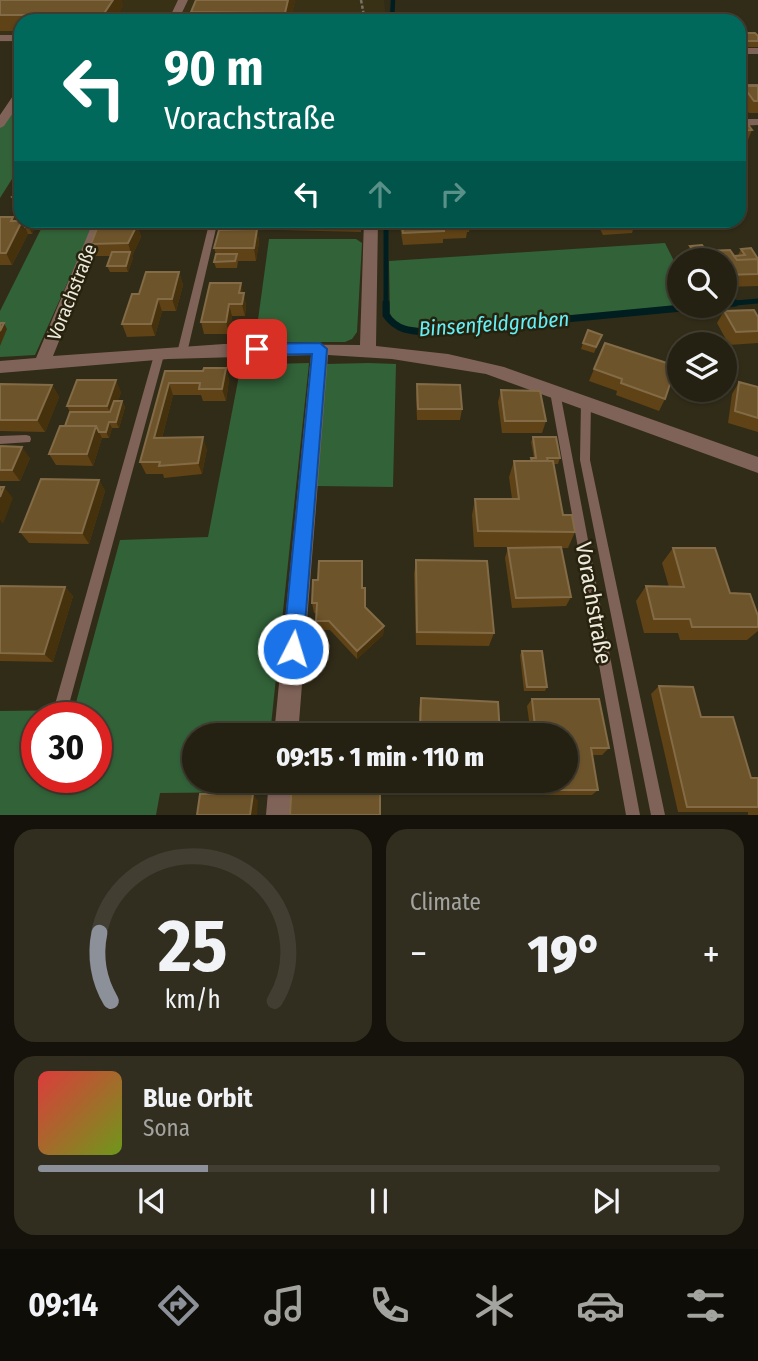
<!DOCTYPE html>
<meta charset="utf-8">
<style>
:root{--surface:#252112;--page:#312e20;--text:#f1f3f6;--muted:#a3a39f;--line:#423e32;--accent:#8c9099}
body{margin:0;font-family:"Fira Sans Condensed",sans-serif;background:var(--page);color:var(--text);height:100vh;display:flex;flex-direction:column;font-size:26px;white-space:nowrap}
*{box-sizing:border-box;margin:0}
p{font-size:23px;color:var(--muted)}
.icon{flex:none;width:38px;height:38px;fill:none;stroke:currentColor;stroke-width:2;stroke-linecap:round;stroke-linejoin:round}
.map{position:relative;height:815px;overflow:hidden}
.side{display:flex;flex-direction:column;gap:14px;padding:14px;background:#14120a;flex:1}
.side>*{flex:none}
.banner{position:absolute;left:14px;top:14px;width:732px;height:214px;border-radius:21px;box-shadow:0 2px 5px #0004,0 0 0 2px var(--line);background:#00695c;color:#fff;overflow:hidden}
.buttons{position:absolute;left:667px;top:248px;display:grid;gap:14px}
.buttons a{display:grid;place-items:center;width:70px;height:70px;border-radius:50%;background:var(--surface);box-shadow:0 2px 5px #0004,0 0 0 2px var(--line);font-size:35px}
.speed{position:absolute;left:21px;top:702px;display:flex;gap:14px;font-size:35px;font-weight:700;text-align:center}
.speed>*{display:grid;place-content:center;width:91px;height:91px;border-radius:50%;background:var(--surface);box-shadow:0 2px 5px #0004,0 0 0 2px var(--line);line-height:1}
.speed .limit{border:10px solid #d22;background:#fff;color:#111}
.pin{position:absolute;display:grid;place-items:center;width:60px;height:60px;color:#fff;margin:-30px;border-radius:14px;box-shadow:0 4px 10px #0006}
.me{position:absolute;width:77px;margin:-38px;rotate:5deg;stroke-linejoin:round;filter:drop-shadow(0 0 5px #0008)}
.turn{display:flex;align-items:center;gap:24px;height:147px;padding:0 35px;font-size:32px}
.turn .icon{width:91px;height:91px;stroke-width:2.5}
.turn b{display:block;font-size:49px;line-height:60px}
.lanes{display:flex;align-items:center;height:66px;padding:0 35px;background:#0003;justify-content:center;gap:35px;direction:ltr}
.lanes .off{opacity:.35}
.big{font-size:52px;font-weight:800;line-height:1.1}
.side .tile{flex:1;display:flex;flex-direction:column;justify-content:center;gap:10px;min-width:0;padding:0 24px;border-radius:21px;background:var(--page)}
.side .dial{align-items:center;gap:0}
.dial svg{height:182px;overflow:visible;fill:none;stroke:var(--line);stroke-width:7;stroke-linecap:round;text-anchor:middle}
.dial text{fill:var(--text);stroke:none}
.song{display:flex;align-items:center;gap:21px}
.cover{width:84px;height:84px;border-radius:10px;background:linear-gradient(135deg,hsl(0 70% 55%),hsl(80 70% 35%))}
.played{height:7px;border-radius:4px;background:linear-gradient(90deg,var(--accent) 25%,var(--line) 25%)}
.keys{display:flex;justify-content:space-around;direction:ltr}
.heat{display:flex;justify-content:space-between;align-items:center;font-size:38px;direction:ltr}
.side .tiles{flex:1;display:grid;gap:14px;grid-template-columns:1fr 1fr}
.tile:last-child{grid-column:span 2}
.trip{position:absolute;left:182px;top:723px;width:396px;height:70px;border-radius:35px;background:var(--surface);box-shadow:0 2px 5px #0004,0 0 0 2px var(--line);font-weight:800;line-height:70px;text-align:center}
.menu{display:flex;height:112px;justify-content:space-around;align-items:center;background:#0f0d07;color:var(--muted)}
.menu .icon{width:49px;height:49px}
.menu .current{color:var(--accent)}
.menu b{font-size:32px;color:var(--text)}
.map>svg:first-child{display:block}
</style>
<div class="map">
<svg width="758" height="815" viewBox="0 0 758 815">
<rect width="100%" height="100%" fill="#312c18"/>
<path fill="#383116" d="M0,0h384l2,21h-365v21h-21z"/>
<path fill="#326238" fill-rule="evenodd" d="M21,85v94h-9l-12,19v-82z
M45,221h50l-60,134 -35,2v-46z
M269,239h87l6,4 -5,89 -5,7 -7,3h-90z
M665,243l14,28v35l-252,23 -21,-2 -12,-5 -4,-9 -1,-52z
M309,363l-39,372h-76v45l72,1 -2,11 -104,1 -4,22h-156v-104l74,-1 46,-170 88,-3 33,-172zM37,718h59v59h-59z
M369,363l27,1 -3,123 -76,-1 9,-122z"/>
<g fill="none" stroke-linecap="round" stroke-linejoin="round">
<path stroke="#001e20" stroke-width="4.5" d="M392,21l1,-21"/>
<path stroke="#001e20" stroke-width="5" d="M386,220v85
M724,304l34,-3"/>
<path stroke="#001e20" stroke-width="7" d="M386,303v12c11,16 25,16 43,17l274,-26
M724,304l11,-1"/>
<path stroke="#777261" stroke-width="2.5" stroke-dasharray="3.5 2" stroke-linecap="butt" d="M361,0l4,21"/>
<path fill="#806358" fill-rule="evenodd" d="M210,220h8l-31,133 -5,3 -5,-3z
M159,352l5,3 -96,353 -2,5 -5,2 -5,-2 -2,-5 100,-353z
M555,388l5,4 80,423h-14l-76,-423z
M586,398l3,1 2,3 -1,58 75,355h-14l-71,-355 1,-58 2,-3z
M26,435l4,1 1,3 -1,3 -30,2v-8z"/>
<path fill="#806358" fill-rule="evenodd" d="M178,0h10l-10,21h-10z
M0,35h21v6h-21z
M738,48h20v6h-20z
M738,84h20v6h-20z
M21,89v12l-17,25 -4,2v-13l17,-25z
M738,119h20v6l-20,1z
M94,220h14l-55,136 171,-12 136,1 4,-125h14l-2,126 72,8 56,13 254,90v16l-272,-99 -94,-15 -64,-4 -30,380h-24l37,-380 -143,4 -168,14v-12l36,-3z
M269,780h26l-3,35h-26z"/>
</g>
<path fill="#5f4215" d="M0,0l123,5 -9,16h-93v10h-21z
M295,0l-5,21h-97l-2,-9z
M738,31l1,2 19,3v11h-17l-3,-3z
M743,86h15v27h-9l-11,-14z
M738,118l14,12 -5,12 -9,1z
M21,193v16l-6,-6 -3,-6z
M0,217h13l3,4h22l-6,13h-4l-16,31h-12z
M164,220h19l-1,3h-17z
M281,220h80v12l-78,-2z
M399,220h72l-2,12h-2l-1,6 -23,1v4l-40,2z
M581,220h55l-4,13 -29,2 -3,-6 -14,1z
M643,220h29l-7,1 -1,3 -18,1z
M117,223l1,3 19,-1 4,12 -9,19 1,2 -5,14h-18l-3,-6 3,-10h-14l-5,-12z
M257,229l2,13 -3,19h-18l-1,7h-21l-2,-6 2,-8 -2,-6z
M690,246l16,5 28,5 4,-1 3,-6 17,9v28l-34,1v-26h-38l-1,-3z
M179,272l4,13 -7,26h-14l-7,25 -28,1 -5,-13 17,-30z
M243,293l3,12 -1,11h-13l-3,18h-25l-3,-12z
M724,311l34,6v26l-29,2 -12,-22z
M602,335l-8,18 -13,-4 2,-6z
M605,343l60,56 -6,12 -43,-16 1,-4 -28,-10z
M226,368l3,12 -3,21h-23l-2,-6h-28l-11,43 45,11 -5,25 -38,4 -1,-4h-17l-6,-12 25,-91h38z
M739,382l19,5v45l-30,-9 4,-29z
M0,384l52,1 7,12 -14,35 -45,-1z
M417,384l45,25 -2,11h-43l-1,-24z
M501,390l45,31 -4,12h-40l-4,-31z
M121,392l-3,9h4l3,6 -6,21h-7l-3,10h-7l-9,28 -37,-1 -7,-11 16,-28 5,-14 -3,-6z
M533,437l27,21 -2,6h-4l9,51 12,17 -7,16h-7l10,49 -5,9 -54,2 -7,-50 3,-10 29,-1h-63l-2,-32 3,-16h37l-3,-22 5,-16h16l1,-3h3l-3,-16z
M0,446l30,12 -10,23h-20z
M99,480l6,11 -16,53 -60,-1 -9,-11z
M673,548l85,68v15l-11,9h-67l-2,-7h-34l-8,-32 10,-15 23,1 -7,-24z
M416,560l78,73 -5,13 -73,-1 -2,-71z
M362,561v27l4,20 18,18 -1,9 -26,24 -27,-29h-13l-1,-9v-8h-2l-2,-10 6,-23z
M0,586l65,1 8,9 -20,66 -53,-1z
M522,651l25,36 -2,4h-21l-4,-36z
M659,686l42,31 50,61h7v37h-10v-3h-70l-27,-118z
M421,698l79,37h-81v-26z
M532,699l77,49 -7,7h-10l6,35 -6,5h-62l-1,-15h36v-45h-34l-4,-29z
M419,780h84v1l-5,8 -79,-3z"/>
<path fill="#46310d" d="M113,0h9l1,5 -9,16h-9l-2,-6z
M288,0h7l-5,21h-4l-1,-8z
M13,217l6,10 3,-6 6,13 -16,31 -6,-12 5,-32z
M32,220l6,1 -6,13 -3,-7z
M137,225l4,12 -9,19 -4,-13z
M257,229l2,13 -3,19 -2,-13z
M130,252l3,6 -5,14 -2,-6z
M179,272l4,13 -7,26 -4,-12z
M241,283l5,22 -1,11 -6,-23z
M158,299l4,12 -7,25 -4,-12z
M229,304l3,12 -3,18 -3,-12z
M4,323l3,6 -7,17v-15z
M226,368l3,12 -3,21 -4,-12z
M116,380l5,12 -8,26 -6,-12z
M169,383l4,12 -14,54 -5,-11z
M52,385l7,12 -14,35 -8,-12z
M122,401l3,6 -6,21 -3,-6z
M109,422l3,6 -3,10 -3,-6z
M96,426l6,12 -9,28 -6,-12z
M203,437l4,12 -5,25 -4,-11z
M22,447l8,11 -10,23 -8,-11z
M99,480l6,11 -16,53 -7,-11z
M4,487l9,11 -10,26 -3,-4v-23z
M65,587l8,9 -20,66 -9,-8z
M384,626l-1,9 -26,24v-8z
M253,794l5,7 -1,14h-7z"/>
<path fill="#6e542b" stroke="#826b46" stroke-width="2" d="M0,0h113l-10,15h-103z
M196,0h92l-3,13 -94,-1z
M403,18h18v3h-18z
M610,18h18l8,3h-25z
M710,19h20l1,2h-20z
M739,33h16l3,3v5h-15l-4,-5z
M743,86h15v15h-4z
M738,118h5l9,12 -14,1z
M21,193v12l-9,-8z
M21,215v5h11l-3,7h-4l-3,-6h-5z
M0,217h13l-2,4h11l-16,32h-6z
M401,220h66l1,5 -25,2 1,4 -41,2z
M586,220h15l1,3 -15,1z
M606,220h30v1l-30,1z
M102,223h15l-1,3 21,-1 -9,18 -37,1 7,-18z
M257,229l-3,19h-40l5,-18z
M702,245l4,6 24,-1 7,10 21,-1v15l-34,1v-14h-28l-6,-9 4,-1 -4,-5z
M751,248l7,11 -21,1 -3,-4 11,-1 -4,-6z
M112,252h18l-4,14h-19z
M216,254h21l-2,7 -21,1z
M146,272h33l-7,27h-14l-7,25h-29l10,-30h7z
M210,283h31l-2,10h5l-2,11h-13l-3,18h-25z
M754,310l4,7v14l-22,1 -12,-21z
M0,323h4l-4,8z
M588,330l14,5 -6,12 -13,-4z
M605,343l71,23 -11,33 -44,-16 1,-4 -28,-10z
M204,368h22l-4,21h-23l1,-6h-31l-15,55 49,-1 -5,26 -39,3 1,-4h-20l25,-91h38z
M77,380h39l-9,26h-40z
M739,382l19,5v31l-23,-7z
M0,384l52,1 -15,35h-37z
M417,384l43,1 2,24h-44z
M501,390l39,1 6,30h-41z
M114,401h8l-6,21h-7l-3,10h-7l-3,-6h-31l5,-14h40z
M60,426h36l-9,28h-38z
M533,437h23l4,21h-13l1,3h-16l-1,-3h5z
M0,446l22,1 -10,23h-12z
M514,461h39l10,54h9l3,17 -97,-1 -3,-32h44z
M41,479l58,1 -17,53 -62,-1z
M0,487h4l-4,10z
M561,547l10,50 -55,1 -8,-50z
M673,548h42l15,45 20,1 8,22v11h-66l-2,-8h-36l-8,-33 38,1z
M416,560l71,1 7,72 -77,-1z
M319,561h43v27h3v19l19,19 -27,25 -28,-30h-13l1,-18h-5l1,-23h5z
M0,586l65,1 -21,67 -44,-1z
M522,651h20l5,36h-20z
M659,686l34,1 8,30h32l18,61h7v29h-71z
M421,698l77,4 2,33h-80z
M532,699h67l10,49h-18l7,42h-63l-1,-10h31v-45h-29z
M292,780h88v35h-90z
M200,794h53l-3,21h-53z"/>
<path fill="#1a73e8" stroke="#114b97" stroke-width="2" d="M320,343l7,6 -24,300 -3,7 -7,3 -7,-3 -3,-7 29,-295 -55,1 -7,-6 7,-5z"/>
<g text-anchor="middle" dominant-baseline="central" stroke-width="5" stroke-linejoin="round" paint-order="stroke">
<g font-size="19" fill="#ede9dd" stroke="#27220e">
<text transform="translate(72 292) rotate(-68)">Vorachstraße</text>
</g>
<g font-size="21" font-style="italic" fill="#63f0f7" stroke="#27220e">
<text transform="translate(494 324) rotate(-4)">Binsenfeldgraben</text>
</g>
<g font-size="23" fill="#ede9dd" stroke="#27220e">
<text transform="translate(594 603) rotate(80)">Vorachstraße</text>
</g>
</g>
</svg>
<div class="buttons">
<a><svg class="icon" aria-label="search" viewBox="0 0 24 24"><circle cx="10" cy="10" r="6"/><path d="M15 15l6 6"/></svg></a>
<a><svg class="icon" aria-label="layers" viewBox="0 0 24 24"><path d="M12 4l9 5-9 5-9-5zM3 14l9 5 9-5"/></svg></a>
</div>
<div class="speed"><div class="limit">30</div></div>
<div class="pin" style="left:257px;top:349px;background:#d93025"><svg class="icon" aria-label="arrive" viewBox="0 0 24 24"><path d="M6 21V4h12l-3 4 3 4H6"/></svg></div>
<svg class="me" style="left:293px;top:649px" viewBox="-20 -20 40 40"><circle r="17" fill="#1a73e8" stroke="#fff" stroke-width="3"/><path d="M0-11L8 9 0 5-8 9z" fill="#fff"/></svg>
<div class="trip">09:15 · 1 min · 110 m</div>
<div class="banner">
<div class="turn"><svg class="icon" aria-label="left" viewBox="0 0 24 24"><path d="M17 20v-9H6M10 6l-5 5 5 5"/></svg><div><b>90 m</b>Vorachstraße</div></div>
<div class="lanes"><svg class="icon" aria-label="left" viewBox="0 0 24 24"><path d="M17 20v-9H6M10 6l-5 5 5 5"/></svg><svg class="icon off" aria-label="ahead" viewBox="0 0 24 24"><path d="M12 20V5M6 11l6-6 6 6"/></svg><svg class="icon off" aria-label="right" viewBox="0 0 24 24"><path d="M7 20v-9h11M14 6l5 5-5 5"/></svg></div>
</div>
</div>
<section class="side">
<div class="tiles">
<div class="tile dial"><svg viewBox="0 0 100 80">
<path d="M14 69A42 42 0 1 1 86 69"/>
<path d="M14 69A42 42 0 0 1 9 39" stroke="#8c9099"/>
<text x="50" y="56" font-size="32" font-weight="700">25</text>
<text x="50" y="72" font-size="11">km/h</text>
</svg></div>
<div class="tile"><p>Climate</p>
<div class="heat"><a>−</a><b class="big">19°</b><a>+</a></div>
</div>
<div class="tile">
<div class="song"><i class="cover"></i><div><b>Blue Orbit</b><p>Sona</p></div></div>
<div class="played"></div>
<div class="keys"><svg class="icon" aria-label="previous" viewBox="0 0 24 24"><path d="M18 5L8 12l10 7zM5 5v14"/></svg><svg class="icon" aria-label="pause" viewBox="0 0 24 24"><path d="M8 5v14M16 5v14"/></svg><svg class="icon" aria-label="next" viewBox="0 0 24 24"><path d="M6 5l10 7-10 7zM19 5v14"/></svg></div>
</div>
</div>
</section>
<nav class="menu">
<b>09:14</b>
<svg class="icon current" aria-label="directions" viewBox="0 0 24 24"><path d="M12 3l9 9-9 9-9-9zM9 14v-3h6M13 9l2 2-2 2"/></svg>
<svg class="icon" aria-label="music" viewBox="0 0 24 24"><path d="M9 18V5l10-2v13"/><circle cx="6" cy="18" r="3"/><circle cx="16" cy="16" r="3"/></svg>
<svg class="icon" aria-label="phone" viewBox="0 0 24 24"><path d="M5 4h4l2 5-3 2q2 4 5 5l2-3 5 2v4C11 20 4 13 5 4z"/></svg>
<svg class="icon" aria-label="climate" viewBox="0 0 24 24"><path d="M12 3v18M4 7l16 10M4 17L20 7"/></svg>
<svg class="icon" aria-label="car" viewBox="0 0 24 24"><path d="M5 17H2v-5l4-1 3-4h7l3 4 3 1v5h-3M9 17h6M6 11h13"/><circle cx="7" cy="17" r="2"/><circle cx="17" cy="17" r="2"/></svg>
<svg class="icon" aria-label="filters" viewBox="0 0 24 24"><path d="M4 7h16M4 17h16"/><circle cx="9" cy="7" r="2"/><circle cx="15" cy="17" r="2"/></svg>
</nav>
